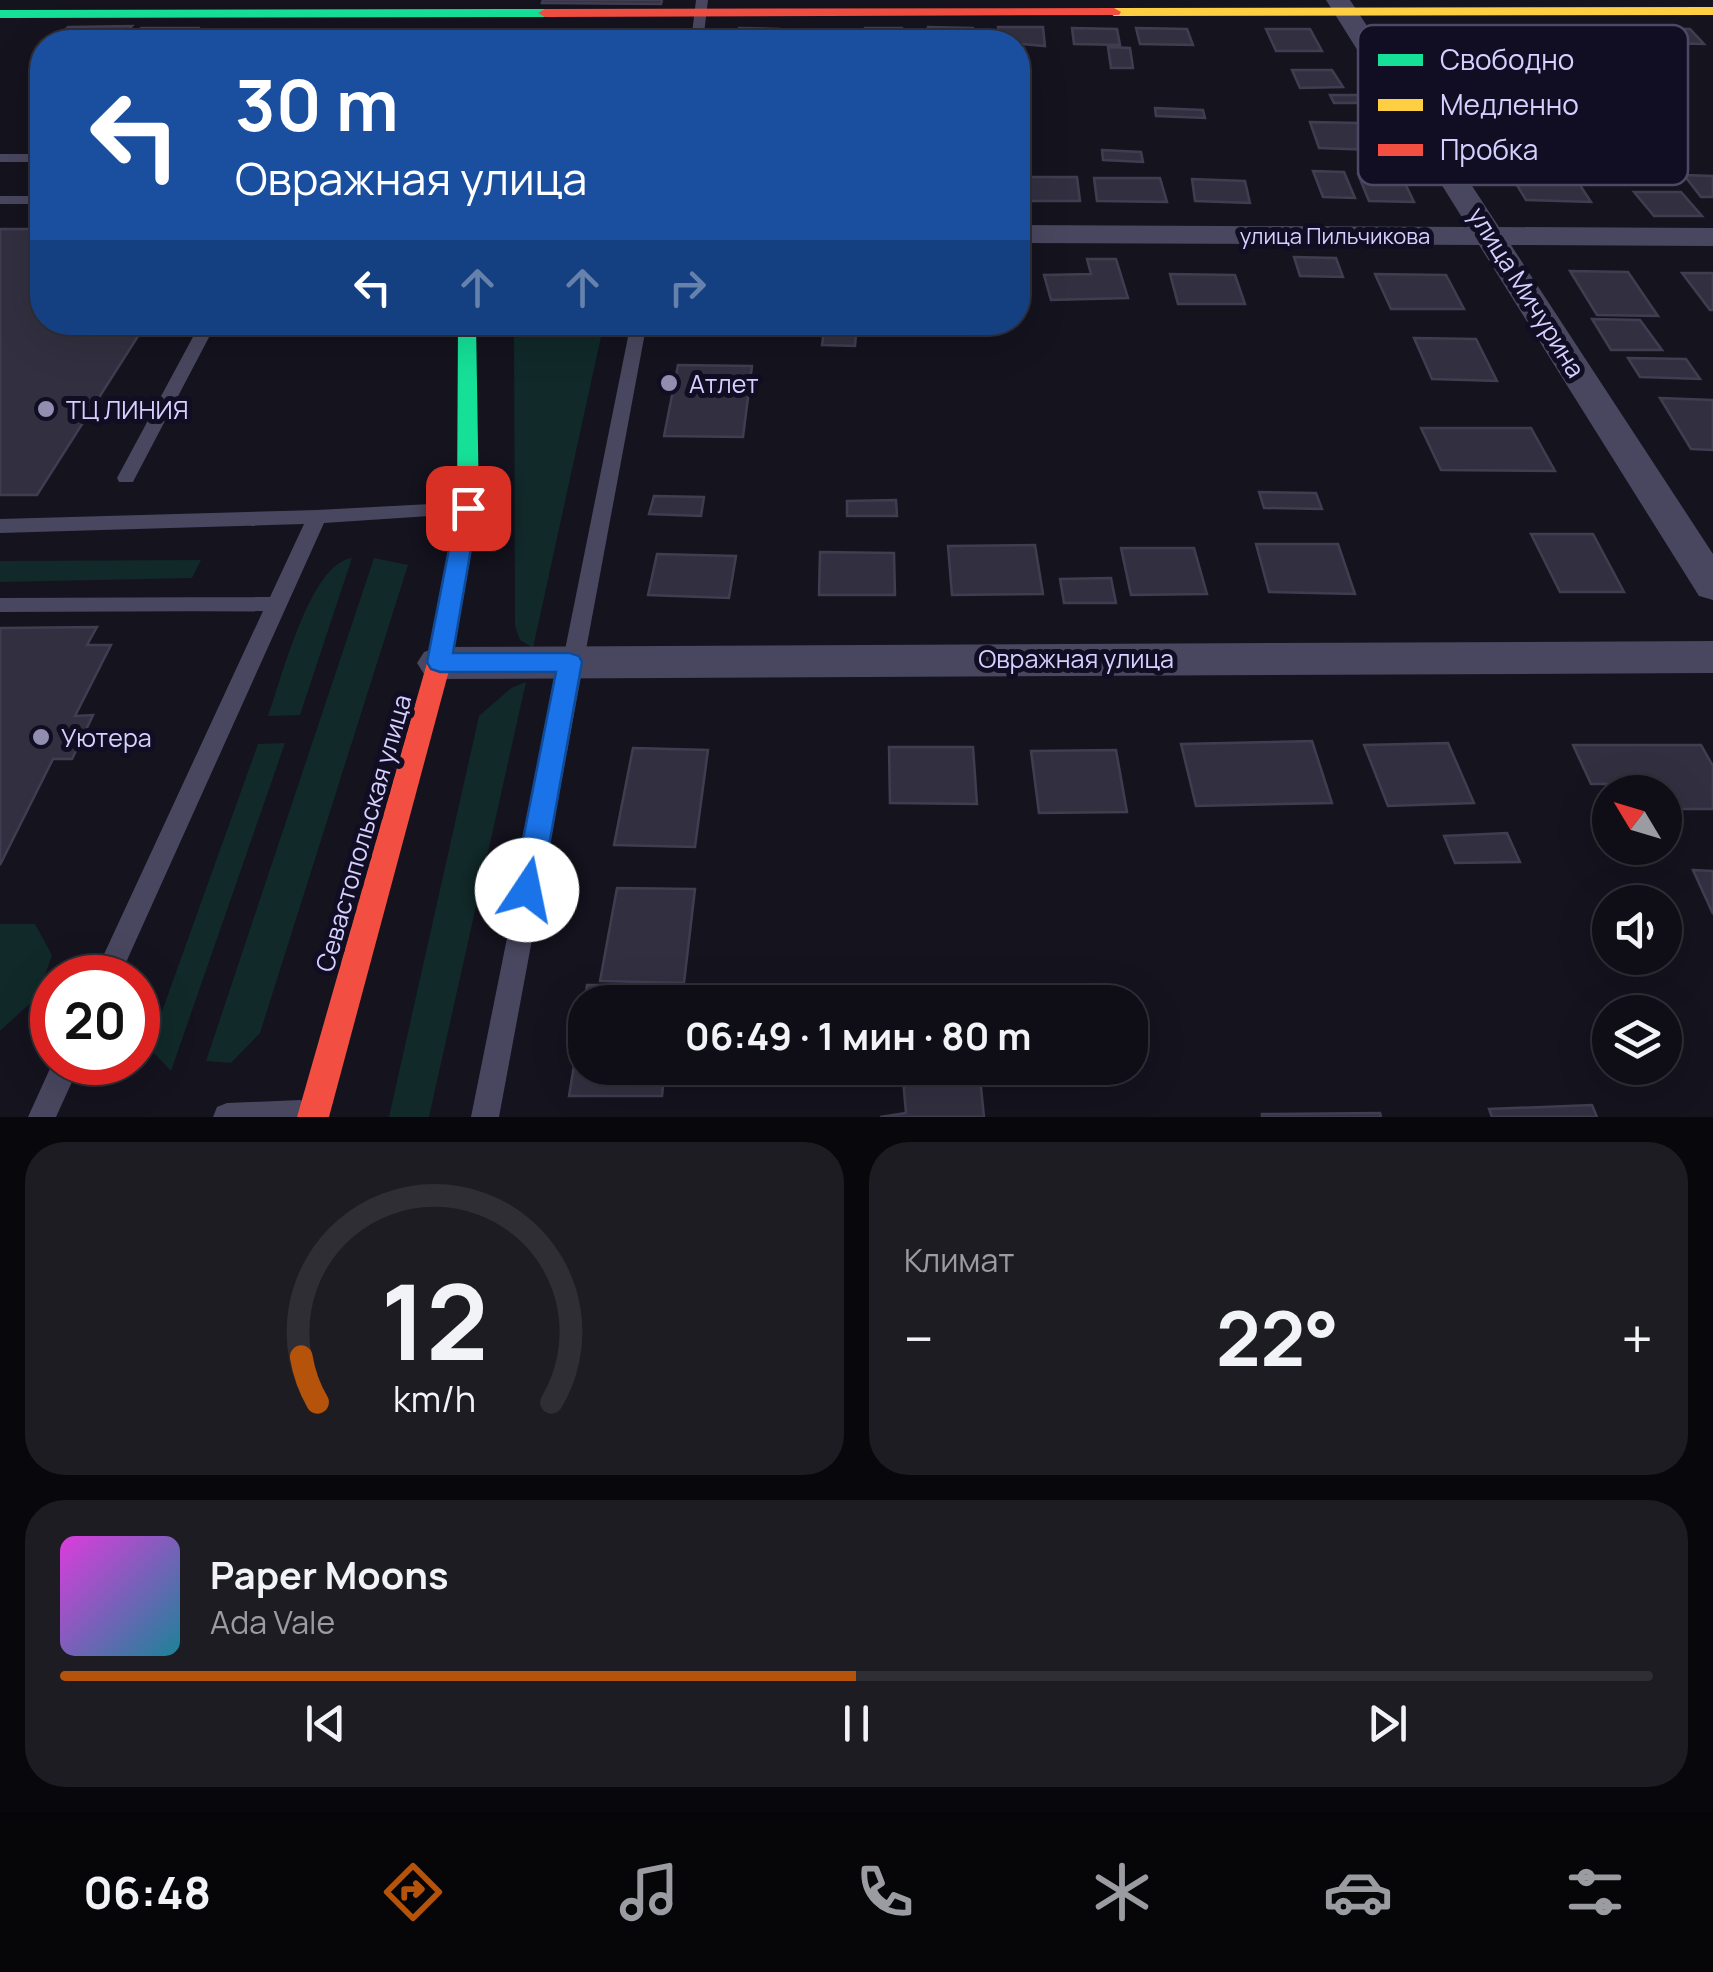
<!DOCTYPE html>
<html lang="ru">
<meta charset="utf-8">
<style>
:root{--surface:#0f0e16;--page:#1d1c23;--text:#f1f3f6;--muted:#9b9ca1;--line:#2f2e35;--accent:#b45309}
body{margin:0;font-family:Manrope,sans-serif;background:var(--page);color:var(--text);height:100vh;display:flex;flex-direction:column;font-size:38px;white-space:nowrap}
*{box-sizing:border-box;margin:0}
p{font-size:32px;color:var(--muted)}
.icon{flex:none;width:55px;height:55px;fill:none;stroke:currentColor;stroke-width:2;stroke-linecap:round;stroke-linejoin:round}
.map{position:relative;height:1117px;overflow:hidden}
.drawer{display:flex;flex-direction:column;gap:25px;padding:25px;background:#08080c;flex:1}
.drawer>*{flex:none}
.hud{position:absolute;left:30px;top:30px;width:1000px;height:305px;border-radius:40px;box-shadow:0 10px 40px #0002,0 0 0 2px var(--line);background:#1a4fa0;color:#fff;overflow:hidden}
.needle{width:65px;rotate:308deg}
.tools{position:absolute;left:1592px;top:775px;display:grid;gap:20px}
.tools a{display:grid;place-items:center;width:90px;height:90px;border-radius:50%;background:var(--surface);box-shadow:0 10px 40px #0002,0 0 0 2px var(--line);font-size:50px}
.speed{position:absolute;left:30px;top:955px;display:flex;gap:20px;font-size:50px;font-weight:700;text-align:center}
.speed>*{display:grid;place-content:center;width:130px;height:130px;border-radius:50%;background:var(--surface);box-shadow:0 10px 40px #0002,0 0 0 2px var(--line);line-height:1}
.speed .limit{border:15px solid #d22;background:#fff;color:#111}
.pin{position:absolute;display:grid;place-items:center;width:85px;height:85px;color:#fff;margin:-42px;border-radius:20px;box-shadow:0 5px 15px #0006}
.me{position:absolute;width:110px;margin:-55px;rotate:11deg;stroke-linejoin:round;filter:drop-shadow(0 0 8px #0008)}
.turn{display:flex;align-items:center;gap:35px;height:210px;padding:0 40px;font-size:45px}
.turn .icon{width:130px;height:130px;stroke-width:2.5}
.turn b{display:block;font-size:70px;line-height:85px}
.lanes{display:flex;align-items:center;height:95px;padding:0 40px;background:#0003;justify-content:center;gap:50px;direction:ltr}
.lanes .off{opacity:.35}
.big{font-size:75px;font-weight:700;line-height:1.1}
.drawer .tile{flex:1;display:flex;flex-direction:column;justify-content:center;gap:15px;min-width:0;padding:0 35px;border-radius:40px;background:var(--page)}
.drawer .dial{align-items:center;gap:0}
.dial svg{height:260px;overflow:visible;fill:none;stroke:var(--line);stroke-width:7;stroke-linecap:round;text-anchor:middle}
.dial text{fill:var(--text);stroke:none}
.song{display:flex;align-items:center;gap:30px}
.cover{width:120px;height:120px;border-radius:15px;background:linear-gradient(135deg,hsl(300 70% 55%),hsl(190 70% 35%))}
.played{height:10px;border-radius:5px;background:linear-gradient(90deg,var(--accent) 50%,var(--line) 50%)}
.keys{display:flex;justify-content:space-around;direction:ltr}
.heat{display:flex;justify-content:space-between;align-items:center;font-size:55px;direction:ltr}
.drawer .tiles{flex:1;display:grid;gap:25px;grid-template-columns:1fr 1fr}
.tile:last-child{grid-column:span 2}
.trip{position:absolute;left:568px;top:985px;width:580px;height:100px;border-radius:40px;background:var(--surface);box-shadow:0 10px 40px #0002,0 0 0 2px var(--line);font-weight:700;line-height:100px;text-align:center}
.menu{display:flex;height:160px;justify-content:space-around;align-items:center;background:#060609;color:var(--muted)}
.menu .icon{width:70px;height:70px}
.menu .selected{color:var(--accent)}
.menu b{font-size:45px;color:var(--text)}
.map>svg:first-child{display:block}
</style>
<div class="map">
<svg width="1713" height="1117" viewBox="0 0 1713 1117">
<rect width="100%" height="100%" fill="#14131e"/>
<path fill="#112929" d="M665,32v7l-7,3h-115v-8z
M514,323h90l-71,325 -13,-8 -5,-14z
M352,558l-52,157 -32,1c14,-38 42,-153 84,-158z
M374,558l34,7 -148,468 -29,30 -25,-2z
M201,560l-9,18 -192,4v-21z
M526,682l-97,435h-40l90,-401 32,-28z
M285,743l-114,328 -17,-18 6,-36 98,-273z
M0,924h35l17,31 -14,41 -38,35z"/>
<path fill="#323040" stroke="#403d51" stroke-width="2.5" d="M543,0h119l-1,4 -119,-1z
M132,26l-14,16h-65l15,-15z
M928,27l45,1 -1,14h-45z
M998,27h45l2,19 -45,-4z
M141,28h57l-8,10 -57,1z
M739,28l40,1 -3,13h-40z
M865,28h37v14h-38z
M1072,28l45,1 3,16 -46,-1z
M1136,28l51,1 6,16 -53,-1z
M1637,28l53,1 14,15 -54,-1z
M1266,29h44l12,22h-46z
M1108,47l22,1 3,20h-22z
M1292,70h40l11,17 -43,1z
M1330,95h32l5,8h-33z
M1155,108l48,2 2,8 -49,-2z
M1310,122l51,1 11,27 -53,-2z
M1102,150l39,2 2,10 -40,-2z
M1313,171l31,1 11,26 -32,-1z
M1358,174l43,1 13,27 -45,-1z
M1684,175l29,1v21h-12z
M1024,177h53l3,24h-54z
M1512,177l64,2 15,23 -65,-2z
M1094,178h66l7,24 -70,-1z
M1192,179l53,2 5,22 -55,-2z
M1634,192h47l21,24h-48z
M0,229h42v93h105l-110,173h-37z
M1294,257l42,1 7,19 -43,-1z
M1087,259h29l12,39 -77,2 -7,-25 47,-1z
M1570,271l58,1 30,44 -61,-1z
M1682,273h31v37h-3z
M1170,274l65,1 10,29h-67z
M1375,274l71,1 18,34h-73z
M1592,319l48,1 22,30h-51z
M825,323h32l-2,23 -33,-1z
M1414,338l62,1 21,42 -65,-2z
M1628,358l58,1 14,20 -60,-2z
M678,365l74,1 -9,71 -79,-1z
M1660,398l53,2v50l-22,-1z
M1421,428h110l24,43 -114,-1z
M1259,492l57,1 6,16 -58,-1z
M654,496l50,1 -3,19 -52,-2z
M896,500l1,16h-50v-15z
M1531,534h62l31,58h-64z
M1256,544h82l17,50 -86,-2z
M1035,545l8,49 -91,1 -4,-49z
M1121,548h73l13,46 -76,1z
M820,552l74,1 1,42h-76z
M657,554l79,2 -7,42 -81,-3z
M1111,578l5,25h-52l-4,-24z
M97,627l-10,18h24l-36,71 18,-1 -21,44h-19l-53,106v-237z
M1312,741l20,62 -136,3 -15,-62z
M1448,743l26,60 -86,3 -24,-61z
M1573,745h128l12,21v43h-48v-17h-32l-4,-8h-38z
M889,747h84l4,57 -87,-1z
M633,748l75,2 -13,97 -81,-2z
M1116,750l11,62 -88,1 -8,-62z
M1507,833l13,29 -65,1 -11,-27z
M1693,870l20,1v43z
M617,888l78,1 -11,94 -84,-2z
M587,985h114l-2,17h-114v21h-3z
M575,1059h10v9h80l-3,28h-93z
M902,1068h77l5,49h-104l26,-4z
M1592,1105l5,12h-105l-3,-8z
M1380,1113l1,4h-119v-3z"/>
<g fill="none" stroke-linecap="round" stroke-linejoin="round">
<path fill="#48475f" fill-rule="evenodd" d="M696,0h12l-5,42h-12z
M0,154h42v8h-42z
M0,196h42v8h-42z
M201,322h16l-82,156 -2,4h-14l-2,-4z
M631,322h16l-148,795h-28z
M468,502l10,6 -3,5 -151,10 -205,455h-26l170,-367 -263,1v-14l270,-1 34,-73 -304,9v-14l317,-9z
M53,1062h28l-25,55h-28z
M300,1100l10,4 3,13h-100l4,-10 10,-4z"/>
<path fill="#48475f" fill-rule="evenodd" d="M1326,0h24l149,227 214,1v18l-202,-1 202,309v46l-14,-4 -220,-351 -461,-2v-18l450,2z
M1713,641v32l-1274,6 -15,-5 -7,-11 7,-11 15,-5z"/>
<path fill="#16e098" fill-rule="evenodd" d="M0,10l545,-1 7,4 -7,4 -545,1z
M458,322h18l3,186 -16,90 -12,8 -12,-8 18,-90z"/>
<path fill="#ffcf43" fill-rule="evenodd" d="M1713,7v8l-599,1 -7,-4 7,-4z"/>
<path fill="#f24e42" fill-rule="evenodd" d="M1114,8l7,4 -2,3 -574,2 -7,-4 7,-4z
M451,590l12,8 -12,65 -122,454h-32l130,-454 12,-65z"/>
</g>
<path fill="#1a73e8" stroke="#114b97" stroke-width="2.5" d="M468,501l10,7 -25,145h117l9,3 3,6 -41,228 -4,8 -10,4 -10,-4 -4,-8 43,-218h-116l-9,-3 -4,-7 30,-154z"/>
<g fill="#918eb0" stroke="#110e23" stroke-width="4">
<circle cx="669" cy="383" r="10"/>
<circle cx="46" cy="409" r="10"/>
<circle cx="41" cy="737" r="10"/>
</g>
<g text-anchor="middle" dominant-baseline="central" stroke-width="10" stroke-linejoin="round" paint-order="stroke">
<g font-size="22" fill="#d5d0ff" stroke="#110e23">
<text x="1335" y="236">улица Пильчикова</text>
</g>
<g font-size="25" fill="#d5d0ff" stroke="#110e23">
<text transform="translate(1527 292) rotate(58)">улица Мичурина</text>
<text x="1076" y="658">Овражная улица</text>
<text transform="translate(363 833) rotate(-74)">Севастопольская улица</text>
</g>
<g font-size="25" fill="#d5d0ff" stroke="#110e23" text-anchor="start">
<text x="689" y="383">Атлет</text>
<text x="66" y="409">ТЦ ЛИНИЯ</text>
<text x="61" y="737">Уютера</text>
</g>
</g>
<rect x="1358" y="25" width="330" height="160" rx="15" fill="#110e23" stroke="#4c4865" stroke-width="2.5"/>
<rect x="1378" y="54" width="45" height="12" fill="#16e098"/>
<rect x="1378" y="99" width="45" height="12" fill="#ffcf43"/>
<rect x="1378" y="144" width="45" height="12" fill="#f24e42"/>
<g font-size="28" fill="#d5d0ff">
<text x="1440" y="70">Свободно</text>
<text x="1440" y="115">Медленно</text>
<text x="1440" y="160">Пробка</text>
</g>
</svg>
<div class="tools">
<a><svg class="needle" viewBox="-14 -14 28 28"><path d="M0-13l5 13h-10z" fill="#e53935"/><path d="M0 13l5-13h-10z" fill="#9b9ca1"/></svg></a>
<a><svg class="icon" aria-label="sound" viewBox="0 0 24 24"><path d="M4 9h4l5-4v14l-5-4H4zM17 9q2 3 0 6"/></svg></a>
<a><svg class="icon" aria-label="layers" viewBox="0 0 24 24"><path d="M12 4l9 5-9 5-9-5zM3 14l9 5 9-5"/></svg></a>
</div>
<div class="speed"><div class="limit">20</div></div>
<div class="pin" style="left:468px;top:508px;background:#d93025"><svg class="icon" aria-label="arrive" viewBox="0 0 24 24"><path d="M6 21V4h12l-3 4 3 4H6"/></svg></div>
<svg class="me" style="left:527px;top:890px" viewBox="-20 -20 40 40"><circle r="19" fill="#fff"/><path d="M0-13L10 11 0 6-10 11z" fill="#1a73e8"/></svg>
<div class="trip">06:49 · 1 мин · 80 m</div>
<div class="hud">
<div class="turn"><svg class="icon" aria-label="left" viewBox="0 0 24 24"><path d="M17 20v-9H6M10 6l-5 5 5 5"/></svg><div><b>30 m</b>Овражная улица</div></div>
<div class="lanes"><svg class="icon" aria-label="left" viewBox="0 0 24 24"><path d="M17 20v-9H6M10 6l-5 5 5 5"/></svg><svg class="icon off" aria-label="ahead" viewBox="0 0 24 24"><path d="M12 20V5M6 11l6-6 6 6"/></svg><svg class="icon off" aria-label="ahead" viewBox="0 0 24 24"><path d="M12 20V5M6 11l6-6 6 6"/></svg><svg class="icon off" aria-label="right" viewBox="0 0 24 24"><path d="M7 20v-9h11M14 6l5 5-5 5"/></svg></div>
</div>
</div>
<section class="drawer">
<div class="tiles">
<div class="tile dial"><svg viewBox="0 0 100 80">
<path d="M14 69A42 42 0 1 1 86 69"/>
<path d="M14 69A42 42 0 0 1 9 55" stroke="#b45309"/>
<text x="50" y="56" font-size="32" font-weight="700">12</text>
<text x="50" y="72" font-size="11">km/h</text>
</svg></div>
<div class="tile"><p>Климат</p>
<div class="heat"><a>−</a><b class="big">22°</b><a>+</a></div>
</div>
<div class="tile">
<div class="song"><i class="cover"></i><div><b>Paper Moons</b><p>Ada Vale</p></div></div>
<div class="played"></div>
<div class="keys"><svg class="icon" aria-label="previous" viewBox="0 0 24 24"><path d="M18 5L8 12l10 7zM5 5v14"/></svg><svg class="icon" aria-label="pause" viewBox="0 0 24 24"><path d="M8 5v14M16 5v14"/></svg><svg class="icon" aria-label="next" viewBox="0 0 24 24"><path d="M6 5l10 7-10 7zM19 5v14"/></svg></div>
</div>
</div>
</section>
<nav class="menu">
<b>06:48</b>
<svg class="icon selected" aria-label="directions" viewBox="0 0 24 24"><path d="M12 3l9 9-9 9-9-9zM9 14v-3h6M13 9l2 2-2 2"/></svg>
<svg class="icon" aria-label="music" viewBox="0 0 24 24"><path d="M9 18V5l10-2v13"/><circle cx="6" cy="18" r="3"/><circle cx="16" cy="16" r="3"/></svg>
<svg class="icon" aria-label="phone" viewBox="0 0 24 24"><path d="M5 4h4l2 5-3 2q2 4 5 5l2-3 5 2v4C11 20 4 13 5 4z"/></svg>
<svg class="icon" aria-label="climate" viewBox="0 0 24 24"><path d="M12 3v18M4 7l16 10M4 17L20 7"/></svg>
<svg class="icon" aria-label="car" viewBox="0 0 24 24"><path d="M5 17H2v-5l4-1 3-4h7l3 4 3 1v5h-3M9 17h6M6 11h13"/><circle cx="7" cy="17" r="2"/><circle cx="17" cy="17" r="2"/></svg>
<svg class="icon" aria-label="filters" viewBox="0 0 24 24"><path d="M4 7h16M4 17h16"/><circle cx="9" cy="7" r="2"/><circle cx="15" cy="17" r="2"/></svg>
</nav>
